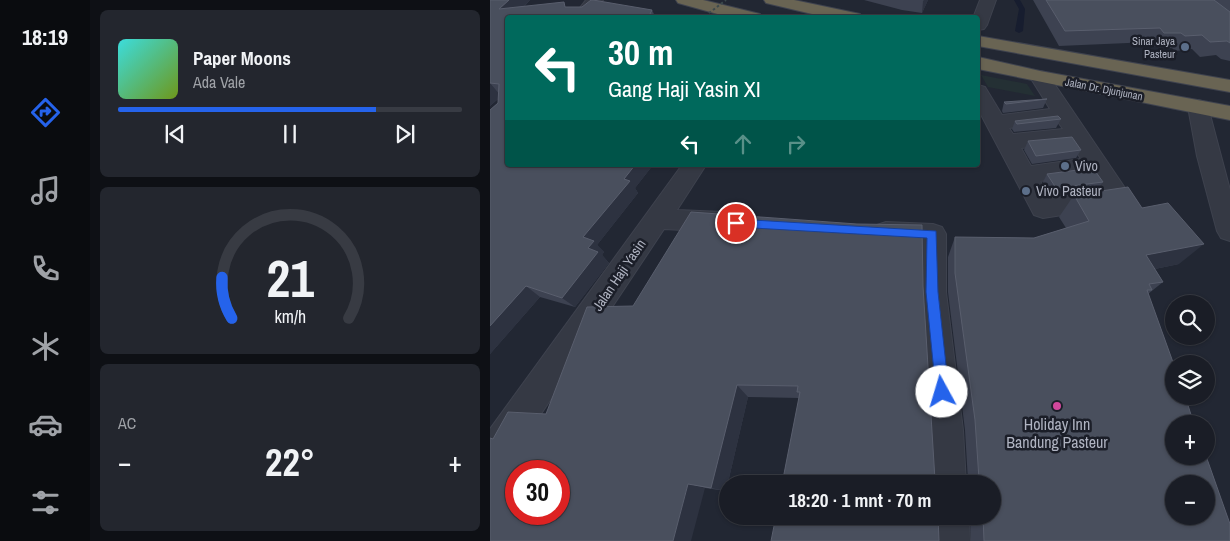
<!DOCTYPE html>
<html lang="id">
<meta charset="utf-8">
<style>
:root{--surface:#1a1d26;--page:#23262e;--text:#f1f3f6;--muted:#9fa2a7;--line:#383b43;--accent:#2563eb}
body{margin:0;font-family:"Archivo Narrow",sans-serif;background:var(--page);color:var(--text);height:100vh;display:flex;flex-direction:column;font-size:19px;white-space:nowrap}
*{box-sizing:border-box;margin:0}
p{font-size:16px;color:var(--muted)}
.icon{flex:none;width:28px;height:28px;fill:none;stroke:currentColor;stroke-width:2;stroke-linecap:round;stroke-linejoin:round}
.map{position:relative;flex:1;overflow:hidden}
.side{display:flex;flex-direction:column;gap:10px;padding:10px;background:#0e1015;width:400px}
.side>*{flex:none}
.top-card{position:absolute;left:15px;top:15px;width:475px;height:152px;border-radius:5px;box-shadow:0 1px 4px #0004,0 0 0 1px var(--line);background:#00695c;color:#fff;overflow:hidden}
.controls{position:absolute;left:675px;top:295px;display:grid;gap:10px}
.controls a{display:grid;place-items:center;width:50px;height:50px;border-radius:50%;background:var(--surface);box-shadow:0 1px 4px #0004,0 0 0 1px var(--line);font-size:25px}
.speed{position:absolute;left:15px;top:460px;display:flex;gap:10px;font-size:25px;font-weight:700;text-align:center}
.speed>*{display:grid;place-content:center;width:65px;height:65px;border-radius:50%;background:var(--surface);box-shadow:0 1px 4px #0004,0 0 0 1px var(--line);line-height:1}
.speed .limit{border:8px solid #d22;background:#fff;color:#111}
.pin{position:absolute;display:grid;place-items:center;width:42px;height:42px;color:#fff;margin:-21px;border:2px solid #fff;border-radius:50%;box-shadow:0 1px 5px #0007}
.me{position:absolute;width:55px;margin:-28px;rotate:354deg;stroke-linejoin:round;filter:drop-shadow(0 0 4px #0008)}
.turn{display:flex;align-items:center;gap:18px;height:105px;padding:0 20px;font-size:22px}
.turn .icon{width:65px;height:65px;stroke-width:2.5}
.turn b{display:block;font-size:35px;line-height:42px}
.lanes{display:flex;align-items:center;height:48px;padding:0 20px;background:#0003;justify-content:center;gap:25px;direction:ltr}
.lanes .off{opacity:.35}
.big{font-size:38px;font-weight:700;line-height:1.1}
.side .tile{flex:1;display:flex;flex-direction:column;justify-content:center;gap:8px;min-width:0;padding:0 18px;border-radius:8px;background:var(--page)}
.side .dial{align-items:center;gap:0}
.dial svg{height:130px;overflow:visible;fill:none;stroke:var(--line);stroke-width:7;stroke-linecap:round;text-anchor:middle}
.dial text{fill:var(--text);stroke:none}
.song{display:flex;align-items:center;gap:15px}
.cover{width:60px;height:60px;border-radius:8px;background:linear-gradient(135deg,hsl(180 70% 55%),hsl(80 70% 35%))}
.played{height:5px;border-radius:2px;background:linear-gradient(90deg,var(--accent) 75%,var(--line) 75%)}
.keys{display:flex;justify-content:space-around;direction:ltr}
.heat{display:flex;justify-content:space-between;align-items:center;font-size:28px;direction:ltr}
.trip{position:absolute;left:229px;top:475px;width:282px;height:50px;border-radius:25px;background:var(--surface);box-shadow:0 1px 4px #0004,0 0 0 1px var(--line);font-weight:700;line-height:50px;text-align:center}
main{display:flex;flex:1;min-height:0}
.dock{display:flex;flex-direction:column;width:90px;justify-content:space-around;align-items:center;background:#0a0c0f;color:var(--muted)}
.dock .icon{width:35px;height:35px}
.dock .on{color:var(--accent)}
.dock b{font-size:22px;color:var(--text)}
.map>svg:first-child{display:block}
</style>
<main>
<nav class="dock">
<b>18:19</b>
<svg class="icon on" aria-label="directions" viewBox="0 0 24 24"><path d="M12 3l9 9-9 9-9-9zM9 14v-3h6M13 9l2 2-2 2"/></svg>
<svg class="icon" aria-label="music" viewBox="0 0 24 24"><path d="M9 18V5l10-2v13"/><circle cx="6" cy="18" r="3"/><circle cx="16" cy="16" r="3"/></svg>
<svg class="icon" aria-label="phone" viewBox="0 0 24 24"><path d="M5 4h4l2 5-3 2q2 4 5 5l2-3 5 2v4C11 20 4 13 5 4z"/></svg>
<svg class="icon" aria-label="climate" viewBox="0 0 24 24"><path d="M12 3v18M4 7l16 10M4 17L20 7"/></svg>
<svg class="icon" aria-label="car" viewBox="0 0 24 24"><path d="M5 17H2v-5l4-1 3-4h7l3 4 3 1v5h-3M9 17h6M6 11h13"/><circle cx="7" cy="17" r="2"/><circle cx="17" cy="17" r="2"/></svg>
<svg class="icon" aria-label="filters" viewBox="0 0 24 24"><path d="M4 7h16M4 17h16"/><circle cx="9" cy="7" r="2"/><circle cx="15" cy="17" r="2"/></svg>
</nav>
<section class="side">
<div class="tile">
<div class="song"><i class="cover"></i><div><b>Paper Moons</b><p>Ada Vale</p></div></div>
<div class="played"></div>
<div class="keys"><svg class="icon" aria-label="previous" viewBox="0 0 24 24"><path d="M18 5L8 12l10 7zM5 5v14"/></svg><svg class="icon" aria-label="pause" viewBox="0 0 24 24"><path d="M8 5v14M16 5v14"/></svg><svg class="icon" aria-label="next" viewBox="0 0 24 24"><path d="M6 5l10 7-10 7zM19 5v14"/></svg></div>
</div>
<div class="tile dial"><svg viewBox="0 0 100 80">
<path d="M14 69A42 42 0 1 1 86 69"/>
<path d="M14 69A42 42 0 0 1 8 44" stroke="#2563eb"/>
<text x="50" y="56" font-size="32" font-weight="700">21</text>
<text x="50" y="72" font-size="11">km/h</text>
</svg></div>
<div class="tile"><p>AC</p>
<div class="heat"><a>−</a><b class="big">22°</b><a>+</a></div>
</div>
</section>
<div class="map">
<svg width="740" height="541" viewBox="0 0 740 541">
<rect width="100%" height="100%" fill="#222733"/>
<path fill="#243034" d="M491,75l46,9 8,12 -47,-9z"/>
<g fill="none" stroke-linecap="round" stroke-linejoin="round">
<path fill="#171d2f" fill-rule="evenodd" d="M524,0h6l5,9 -2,22 -4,2 -4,-2 4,-22z"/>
<defs>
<path id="minor" d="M96,0h17l-14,18h-17z
M490,0h16l-9,25 -3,4 -6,1v-12h-5z
M550,71l7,2 80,118 3,7 -3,7 -84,13 -9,-3 -56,-106v-24l7,2 17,28 48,-6 -20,-32 3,-4zM568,122l5,7 -50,5 -4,-6zM581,143l10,16 -50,7 -10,-18zM601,174l10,17 -51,7 -10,-17z
M708,100l7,2 3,5 22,83v51l-9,-3 -4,-7 -20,-75 -9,-49 3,-5z
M192,165h24l-29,45 46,2 9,3 4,7 -4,7 -9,3 -59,-3 -161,242 -13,5v-47z
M396,222l47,2 9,3 4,7v58l17,138 3,54h-36c-2,-80 -13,-160 -10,-240l-34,-2 -9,-3 -4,-7 4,-7z
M441,516h38l1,25h-38z"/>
<path id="highway" d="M186,0h27l57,14 2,4h-30l-54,-15z
M274,0h30l66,14 2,4h-33l-63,-15z
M488,36l252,44v12l-252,-46z
M488,57l62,14 190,35v14l-252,-51z"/>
</defs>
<use href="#minor" stroke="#3e424e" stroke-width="2"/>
<use href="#highway" stroke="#3f434f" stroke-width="2"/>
<use href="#minor" fill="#353944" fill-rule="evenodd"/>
<use href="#highway" fill="#696453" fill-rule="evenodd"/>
<path stroke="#3c494d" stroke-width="2" stroke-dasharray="2.5 2.5" stroke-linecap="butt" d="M219,13l17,-13"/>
</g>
<path fill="#3d4251" d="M0,0h40l-6,7h43l85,3 2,4 -146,151h145l-18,23 3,5 -41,52 7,7 -2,3 7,8 -34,44 -35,-10 -50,57v-244l8,-7v-4l-8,7z
M374,0h64l-6,13 -20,-3z
M543,0h197v61l-9,-2 -5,-4 -16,2 -8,-8 -17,2 -3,-3 -17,-1 -4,-5 -92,4z
M557,99l-4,9 -40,5 -1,-2 2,-9z
M571,119l-5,9 -42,4 -2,-3 3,-8z
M538,141l53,9 -5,8 -44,6 -8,-14z
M557,174l56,8 -6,8 -46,6 -8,-14z
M584,195l105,69 -24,5 8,13 -15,12 82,247h-259l-1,-25h22v-32h-210l17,-86 -51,-1 -22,94 -21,-3 -212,-49 53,-25 87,-108 290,-20 12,194 33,1 -3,-51 -17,-138v-35l7,-20 79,1 32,-10 -7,-11z"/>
<path fill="#2d3240" d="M19,0h21l-17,18 -14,-9z
M434,0h4l-6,13 1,-12z
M0,83l11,13 -11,10z
M145,165h18l-18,23 3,5 -41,52 7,7 -2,3 7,8 -34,44 -13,-9 26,-50 -5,-11 41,-58z
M714,244l-25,20 -54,11 21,-20z
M36,286l14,11 -50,57v-28z
M247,385l11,12 -22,94 -15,-3z
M198,484l17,4 -14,53h-18z"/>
<path fill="#494f5d" stroke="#595e6d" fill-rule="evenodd" d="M0,0h19l-10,9 65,-7 1,5h17l9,-7h2l59,10 -2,4 30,4h-172v147h127l-11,14 6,2 -47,56 11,4 -6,7 10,4 -36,46 -36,-12 -36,40v-216l8,-7 1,-19 -9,-1z
M556,0h168l16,12v31l-3,-2 -17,1 -8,-7 -17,1 -4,-3h-17l-4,-5 -95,3z
M557,99l-41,5 -2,-2z
M568,116l3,3 -44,5 -2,-3z
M582,137l9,13 -45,6 -8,-15z
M603,168l10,14 -47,6 -9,-14z
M638,187l14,21 26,-5 36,41 -58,11 17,27 -14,2 3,6h-5l27,75v31h11l9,28h-20v32h32l24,68v17h-246l-1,-25h9v-32h-210l18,-92h-3l1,-6 -61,-1 -26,103 -23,-4 -15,57h-183v-103l3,1 15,-27 38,2 41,-107 46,-1 58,-94 166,12 65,1 1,61 12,194 42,2 2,-3 -4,-59 -20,-147v-36l79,1 55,-17 -15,-26zM26,471h43v43h-43zM684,484h32v32h-32z
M286,516h162l1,25h-168z"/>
<path fill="#2563eb" stroke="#184099" d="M246,219l200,12 2,61 11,100 -2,5 -5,2 -4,-2 -2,-5 -10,-100 1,-54 -191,-11 -5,-4z"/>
<g fill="#5c6f8a" stroke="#1b1e28" stroke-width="2">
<circle cx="695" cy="47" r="5"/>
<circle cx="575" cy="166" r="5"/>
<circle cx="536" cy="191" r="5"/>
</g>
<circle fill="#d1479c" stroke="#1b1e28" stroke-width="2" cx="567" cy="406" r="5"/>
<g text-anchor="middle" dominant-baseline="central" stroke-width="5" stroke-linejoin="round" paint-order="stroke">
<g font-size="11" fill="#afb3c1" stroke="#1b1e28" text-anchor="end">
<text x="685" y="41">Sinar Jaya<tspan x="685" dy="13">Pasteur</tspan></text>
</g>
<g font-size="11" fill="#afb3c1" stroke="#1b1e28">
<text transform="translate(614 89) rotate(11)">Jalan Dr. Djunjunan</text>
</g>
<g font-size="14" fill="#afb3c1" stroke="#1b1e28" text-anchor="start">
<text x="585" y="166">Vivo</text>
<text x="546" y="191">Vivo Pasteur</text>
</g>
<g font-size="14" fill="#afb3c1" stroke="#1b1e28">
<text transform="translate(129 275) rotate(-56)">Jalan Haji Yasin</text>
</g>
<g font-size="16" fill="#afb3c1" stroke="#1b1e28">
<text x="567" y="424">Holiday Inn<tspan x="567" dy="18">Bandung Pasteur</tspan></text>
</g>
</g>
</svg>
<div class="controls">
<a><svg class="icon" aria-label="search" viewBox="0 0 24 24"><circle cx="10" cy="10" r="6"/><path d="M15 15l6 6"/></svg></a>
<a><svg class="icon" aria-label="layers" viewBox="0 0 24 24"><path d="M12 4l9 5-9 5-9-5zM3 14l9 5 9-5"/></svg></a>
<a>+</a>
<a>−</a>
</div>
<div class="speed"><div class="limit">30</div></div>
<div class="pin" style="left:246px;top:223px;background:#d93025"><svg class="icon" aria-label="arrive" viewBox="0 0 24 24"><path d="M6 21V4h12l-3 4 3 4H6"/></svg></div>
<svg class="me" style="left:452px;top:392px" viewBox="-20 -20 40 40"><circle r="19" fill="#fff"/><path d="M0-13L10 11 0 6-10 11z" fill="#2563eb"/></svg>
<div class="trip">18:20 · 1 mnt · 70 m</div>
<div class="top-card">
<div class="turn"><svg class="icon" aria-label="left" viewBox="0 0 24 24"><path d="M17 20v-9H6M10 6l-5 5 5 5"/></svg><div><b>30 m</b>Gang Haji Yasin XI</div></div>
<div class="lanes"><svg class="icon" aria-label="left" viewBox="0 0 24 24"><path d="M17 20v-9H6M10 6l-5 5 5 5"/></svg><svg class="icon off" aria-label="ahead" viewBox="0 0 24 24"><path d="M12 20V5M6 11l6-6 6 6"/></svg><svg class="icon off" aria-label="right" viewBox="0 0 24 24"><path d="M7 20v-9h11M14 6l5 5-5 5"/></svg></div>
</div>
</div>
</main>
